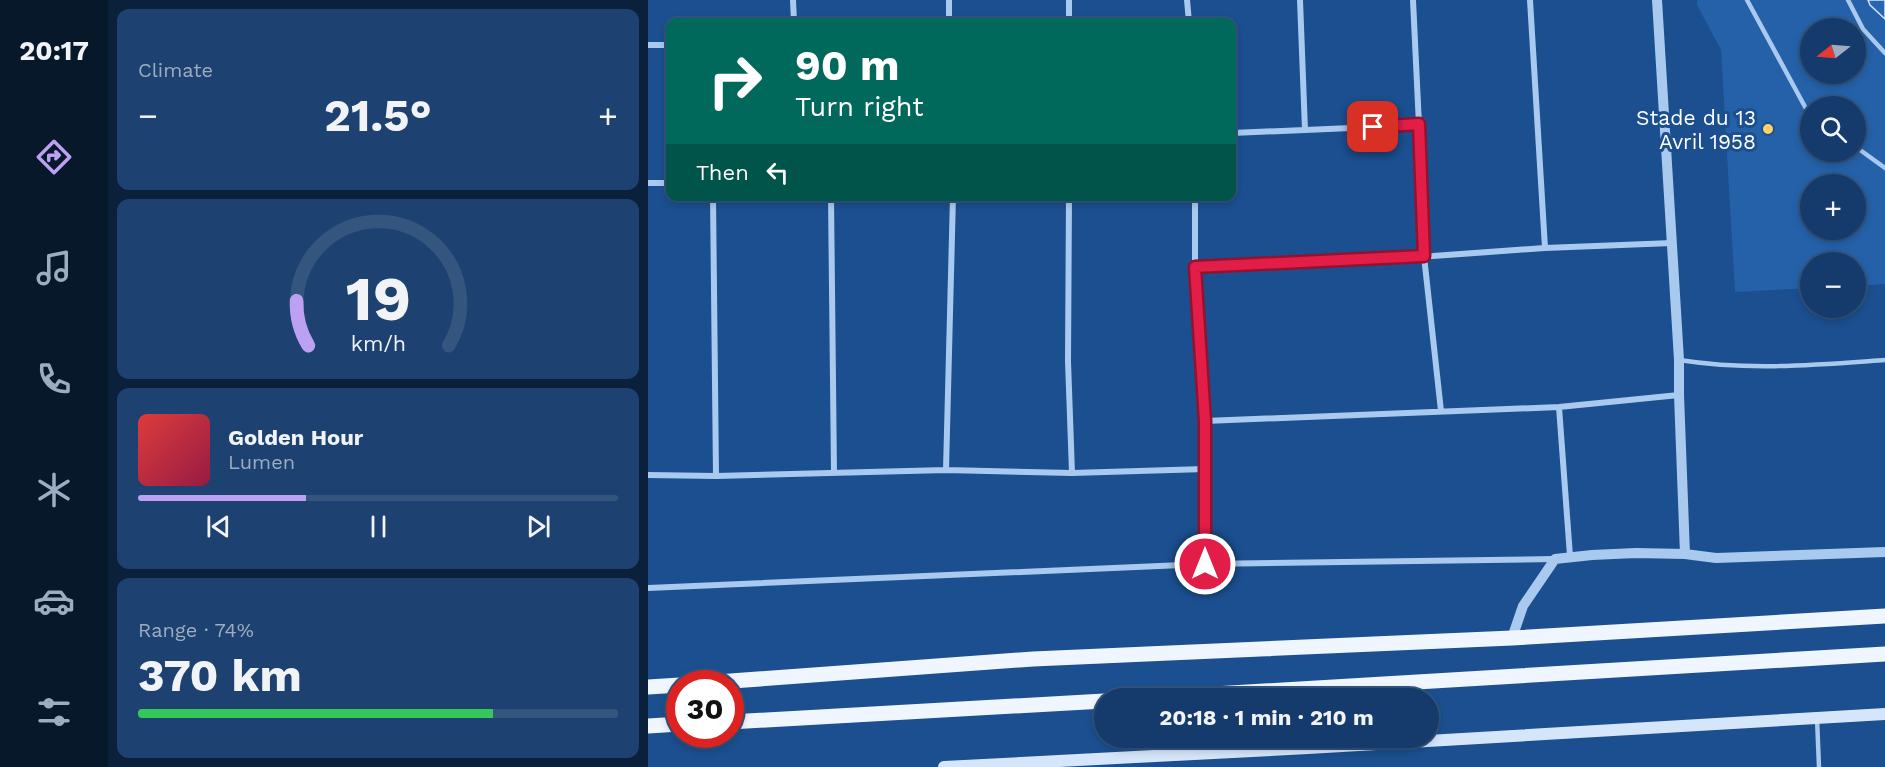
<!DOCTYPE html>
<meta charset="utf-8">
<style>
:root{--surface:#143b6b;--page:#1d4271;--text:#f1f3f6;--muted:#9dadc1;--line:#33557e;--accent:#bca0f2}
body{margin:0;font-family:"Work Sans",sans-serif;background:var(--page);color:var(--text);height:100vh;display:flex;flex-direction:column;font-size:22px;white-space:nowrap}
*{box-sizing:border-box;margin:0}
p{font-size:20px;color:var(--muted)}
.icon{flex:none;width:33px;height:33px;fill:none;stroke:currentColor;stroke-width:2;stroke-linecap:round;stroke-linejoin:round}
.map{position:relative;flex:1;overflow:hidden}
.details{display:flex;flex-direction:column;gap:9px;padding:9px;background:#0b203b;width:540px}
.details>*{flex:none}
.guide{position:absolute;left:18px;top:18px;width:570px;height:183px;border-radius:12px;box-shadow:0 3px 9px #0003,0 0 0 2px var(--line);background:#00695c;color:#fff;overflow:hidden}
.needle{width:39px;rotate:253deg}
.buttons{position:absolute;left:1152px;top:18px;display:grid;gap:12px}
.buttons a{display:grid;place-items:center;width:66px;height:66px;border-radius:50%;background:var(--surface);box-shadow:0 3px 9px #0003,0 0 0 2px var(--line);font-size:30px}
.speed{position:absolute;left:18px;top:670px;display:flex;gap:12px;font-size:30px;font-weight:700;text-align:center}
.speed>*{display:grid;place-content:center;width:78px;height:78px;border-radius:50%;background:var(--surface);box-shadow:0 3px 9px #0003,0 0 0 2px var(--line);line-height:1}
.speed .limit{border:9px solid #d22;background:#fff;color:#111}
.pin{position:absolute;display:grid;place-items:center;width:51px;height:51px;color:#fff;margin:-26px;border-radius:12px;box-shadow:0 3px 9px #0006}
.me{position:absolute;width:66px;margin:-33px;rotate:0deg;stroke-linejoin:round;filter:drop-shadow(0 0 4px #0008)}
.turn{display:flex;align-items:center;gap:21px;height:126px;padding:0 30px;font-size:27px}
.turn .icon{width:78px;height:78px;stroke-width:2.5}
.turn b{display:block;font-size:42px;line-height:51px}
.then{display:flex;align-items:center;height:57px;padding:0 30px;background:#0003;gap:12px;font-size:22px}
.big{font-size:45px;font-weight:700;line-height:1.1}
.details .widget{flex:1;display:flex;flex-direction:column;justify-content:center;gap:9px;min-width:0;padding:0 21px;border-radius:12px;background:var(--page)}
.details .dial{align-items:center;gap:0}
.dial svg{height:156px;overflow:visible;fill:none;stroke:var(--line);stroke-width:7;stroke-linecap:round;text-anchor:middle}
.dial text{fill:var(--text);stroke:none}
.song{display:flex;align-items:center;gap:18px}
.cover{width:72px;height:72px;border-radius:9px;background:linear-gradient(135deg,hsl(0 70% 55%),hsl(340 70% 35%))}
.played{height:6px;border-radius:3px;background:linear-gradient(90deg,var(--accent) 35%,var(--line) 35%)}
.keys{display:flex;justify-content:space-around;direction:ltr}
.heat{display:flex;justify-content:space-between;align-items:center;font-size:33px;direction:ltr}
.charge{height:9px;border-radius:4px;background:linear-gradient(90deg,#34c759 74%,var(--line) 0)}
.trip{position:absolute;left:446px;top:688px;width:345px;height:60px;border-radius:30px;background:var(--surface);box-shadow:0 3px 9px #0003,0 0 0 2px var(--line);font-weight:700;line-height:60px;text-align:center}
main{display:flex;flex:1;min-height:0}
.tabs{display:flex;flex-direction:column;width:108px;justify-content:space-around;align-items:center;background:#08182b;color:var(--muted)}
.tabs .icon{width:42px;height:42px}
.tabs .on{color:var(--accent)}
.tabs b{font-size:27px;color:var(--text)}
.map>svg:first-child{display:block}
</style>
<main>
<nav class="tabs">
<b>20:17</b>
<svg class="icon on" aria-label="directions" viewBox="0 0 24 24"><path d="M12 3l9 9-9 9-9-9zM9 14v-3h6M13 9l2 2-2 2"/></svg>
<svg class="icon" aria-label="music" viewBox="0 0 24 24"><path d="M9 18V5l10-2v13"/><circle cx="6" cy="18" r="3"/><circle cx="16" cy="16" r="3"/></svg>
<svg class="icon" aria-label="phone" viewBox="0 0 24 24"><path d="M5 4h4l2 5-3 2q2 4 5 5l2-3 5 2v4C11 20 4 13 5 4z"/></svg>
<svg class="icon" aria-label="climate" viewBox="0 0 24 24"><path d="M12 3v18M4 7l16 10M4 17L20 7"/></svg>
<svg class="icon" aria-label="car" viewBox="0 0 24 24"><path d="M5 17H2v-5l4-1 3-4h7l3 4 3 1v5h-3M9 17h6M6 11h13"/><circle cx="7" cy="17" r="2"/><circle cx="17" cy="17" r="2"/></svg>
<svg class="icon" aria-label="filters" viewBox="0 0 24 24"><path d="M4 7h16M4 17h16"/><circle cx="9" cy="7" r="2"/><circle cx="15" cy="17" r="2"/></svg>
</nav>
<section class="details">
<div class="widget"><p>Climate</p>
<div class="heat"><a>−</a><b class="big">21.5°</b><a>+</a></div>
</div>
<div class="widget dial"><svg viewBox="0 0 100 80">
<path d="M14 69A42 42 0 1 1 86 69"/>
<path d="M14 69A42 42 0 0 1 8 46" stroke="#bca0f2"/>
<text x="50" y="56" font-size="32" font-weight="700">19</text>
<text x="50" y="72" font-size="11">km/h</text>
</svg></div>
<div class="widget">
<div class="song"><i class="cover"></i><div><b>Golden Hour</b><p>Lumen</p></div></div>
<div class="played"></div>
<div class="keys"><svg class="icon" aria-label="previous" viewBox="0 0 24 24"><path d="M18 5L8 12l10 7zM5 5v14"/></svg><svg class="icon" aria-label="pause" viewBox="0 0 24 24"><path d="M8 5v14M16 5v14"/></svg><svg class="icon" aria-label="next" viewBox="0 0 24 24"><path d="M6 5l10 7-10 7zM19 5v14"/></svg></div>
</div>
<div class="widget"><p>Range · 74%</p><b class="big">370 km</b><div class="charge"></div></div>
</section>
<div class="map">
<svg width="1237" height="767" viewBox="0 0 1237 767">
<rect width="100%" height="100%" fill="#1b4f8f"/>
<path fill="#2461a8" fill-rule="evenodd" d="M1049,0h188v284l-29,2v-24h-46v26l-75,4 -14,-242 -24,-45zM1162,28h46v46h-46zM1162,106h46v46h-46zM1162,184h46v46h-46z"/>
<path fill="#2a66ad" stroke="#cfe3fa" stroke-width="1.5" d="M1220,0h17v19l-15,-14z"/>
<g fill="none" stroke-linecap="round" stroke-linejoin="round">
<path stroke="#a9c9ee" stroke-width="4.5" d="M1099,0l63,116
M1200,0l15,29 22,24
M1208,147l29,21
M1031,360c71,11 135,5 206,0
M1169,718l2,49"/>
<path stroke="#a9c9ee" stroke-width="6" d="M145,0l1,22
M301,0v22
M539,0l2,22
M765,0l6,125
M882,0l15,248
M421,22v-22
M0,45h22
M657,130l114,-5 5,131 17,155
M584,133l73,-3 -5,-130
M0,183h22
M65,196l3,280
M183,196l3,277
M421,196l-1,165 4,112
M547,196v71l238,-11 112,-8 127,-5
M547,267l10,154 354,-14 120,-12
M911,407l11,149
M298,470l7,-274
M0,475l68,1 230,-6 126,3 133,-4
M557,564v-143
M0,588l557,-24 350,-5"/>
<path stroke="#a9c9ee" stroke-width="10" d="M1009,0l22,360v35l6,159
M864,638l11,-32 32,-47 37,-4 44,-2 49,1 31,4 169,-6"/>
<path stroke="#d6e6fa" stroke-width="12" d="M296,767l364,-19 577,-34"/>
<path stroke="#f0f6ff" stroke-width="15" d="M42,684l343,-25 479,-21 373,-22
M0,687l32,-2
M482,699l755,-45
M82,722l374,-21
M0,726l32,-2"/>
</g>
<g fill="none" stroke-linecap="round" stroke-linejoin="round">
<defs>
<path id="route" d="M557,564v-143l-10,-154 229,-11 -5,-132 -46,3"/>
</defs>
<use href="#route" stroke="#92132f" stroke-width="15"/>
<use href="#route" stroke="#e11d48" stroke-width="10"/>
</g>
<circle fill="#ffd166" stroke="#1b4f8f" stroke-width="2" cx="1120" cy="129" r="6"/>
<g text-anchor="middle" dominant-baseline="central" stroke-width="6" stroke-linejoin="round" paint-order="stroke">
<g font-size="21" fill="#fff" stroke="#1b4f8f" text-anchor="end">
<text x="1108" y="117">Stade du 13<tspan x="1108" dy="24">Avril 1958</tspan></text>
</g>
</g>
</svg>
<div class="buttons">
<a><svg class="needle" viewBox="-14 -14 28 28"><path d="M0-13l5 13h-10z" fill="#e53935"/><path d="M0 13l5-13h-10z" fill="#9dadc1"/></svg></a>
<a><svg class="icon" aria-label="search" viewBox="0 0 24 24"><circle cx="10" cy="10" r="6"/><path d="M15 15l6 6"/></svg></a>
<a>+</a>
<a>−</a>
</div>
<div class="speed"><div class="limit">30</div></div>
<div class="pin" style="left:725px;top:127px;background:#d93025"><svg class="icon" aria-label="arrive" viewBox="0 0 24 24"><path d="M6 21V4h12l-3 4 3 4H6"/></svg></div>
<svg class="me" style="left:557px;top:564px" viewBox="-20 -20 40 40"><circle r="17" fill="#e11d48" stroke="#fff" stroke-width="3"/><path d="M0-11L8 9 0 5-8 9z" fill="#fff"/></svg>
<div class="trip">20:18 · 1 min · 210 m</div>
<div class="guide">
<div class="turn"><svg class="icon" aria-label="right" viewBox="0 0 24 24"><path d="M7 20v-9h11M14 6l5 5-5 5"/></svg><div><b>90 m</b>Turn right</div></div>
<div class="then">Then<svg class="icon" aria-label="left" viewBox="0 0 24 24"><path d="M17 20v-9H6M10 6l-5 5 5 5"/></svg></div>
</div>
</div>
</main>
